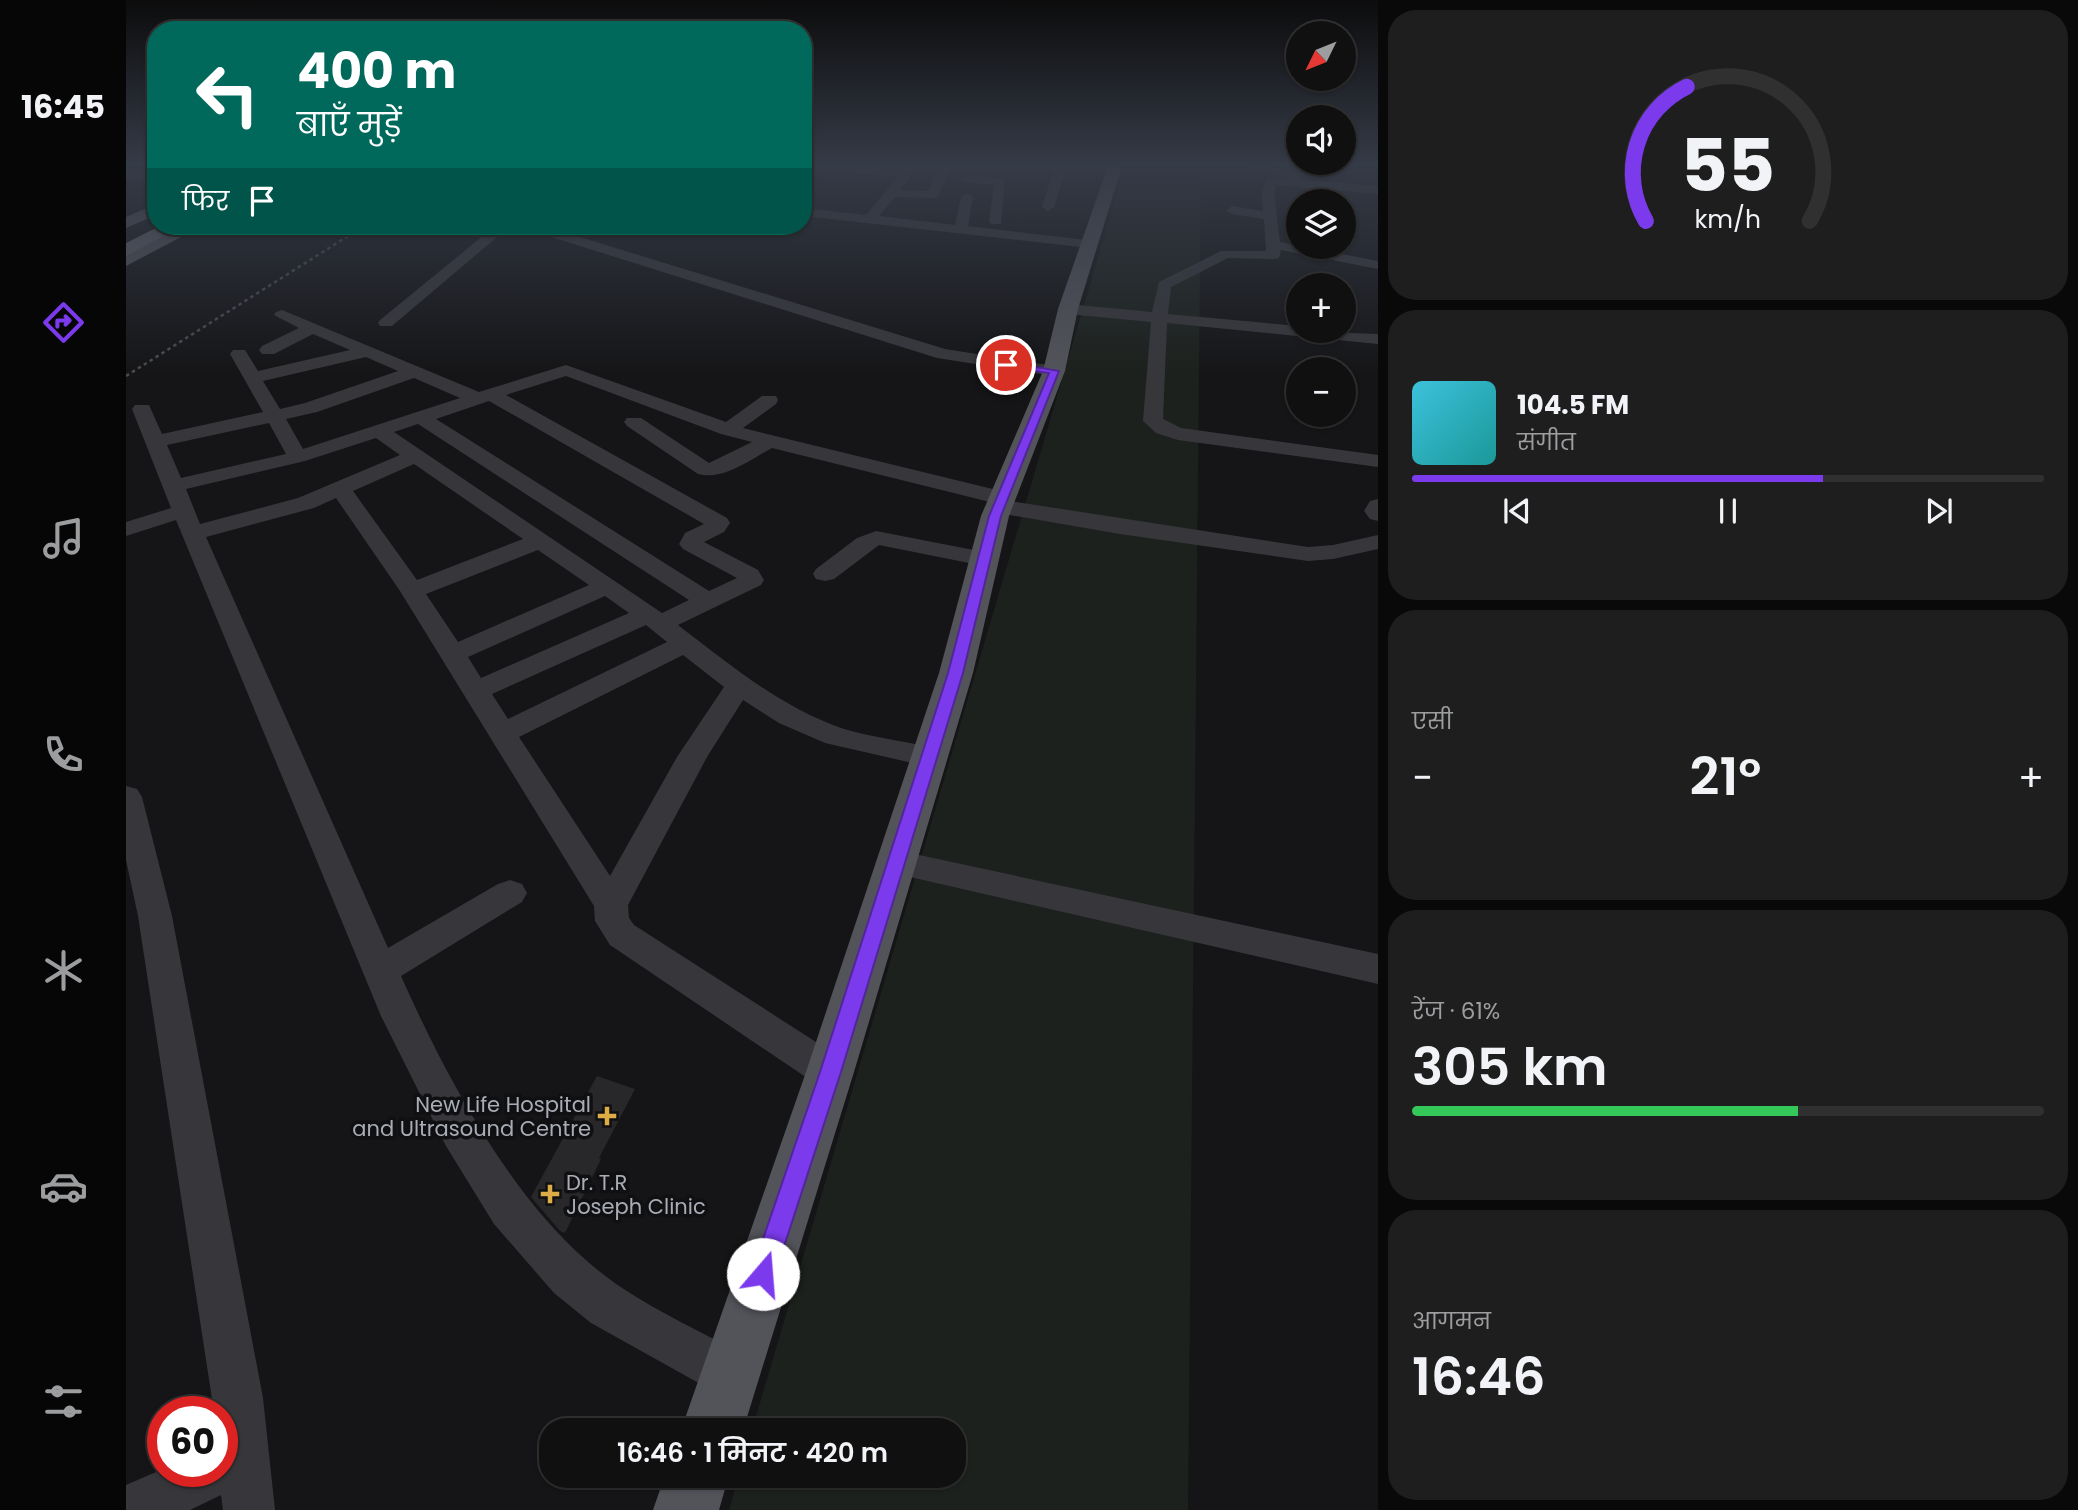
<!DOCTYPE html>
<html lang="hi">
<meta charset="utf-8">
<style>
:root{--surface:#101011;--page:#1e1e1f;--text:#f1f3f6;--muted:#9c9d9f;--line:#303031;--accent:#7c3aed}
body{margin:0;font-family:Poppins,"Noto Sans Devanagari",sans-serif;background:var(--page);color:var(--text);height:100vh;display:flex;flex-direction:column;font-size:26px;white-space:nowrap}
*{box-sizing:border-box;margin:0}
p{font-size:23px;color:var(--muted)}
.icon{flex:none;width:38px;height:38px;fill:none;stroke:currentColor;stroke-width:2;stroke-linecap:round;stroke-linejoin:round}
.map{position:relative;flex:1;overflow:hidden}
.sheet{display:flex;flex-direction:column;gap:10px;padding:10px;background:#090909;width:700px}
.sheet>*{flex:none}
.guide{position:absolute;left:21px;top:21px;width:665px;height:214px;border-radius:28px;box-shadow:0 2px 5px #0004,0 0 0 2px var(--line);background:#00695c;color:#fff;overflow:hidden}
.needle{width:46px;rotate:227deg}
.buttons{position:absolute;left:1160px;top:21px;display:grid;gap:14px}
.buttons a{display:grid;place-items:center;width:70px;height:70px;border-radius:50%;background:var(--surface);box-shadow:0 2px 5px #0004,0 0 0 2px var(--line);font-size:35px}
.speed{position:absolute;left:21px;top:1396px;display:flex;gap:14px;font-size:35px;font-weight:700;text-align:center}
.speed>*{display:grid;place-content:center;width:91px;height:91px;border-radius:50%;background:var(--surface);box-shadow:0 2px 5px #0004,0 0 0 2px var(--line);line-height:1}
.speed .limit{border:10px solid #d22;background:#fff;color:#111}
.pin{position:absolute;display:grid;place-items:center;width:60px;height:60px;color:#fff;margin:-30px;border:4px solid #fff;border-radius:50%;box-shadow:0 2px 7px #0007}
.me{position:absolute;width:77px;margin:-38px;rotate:18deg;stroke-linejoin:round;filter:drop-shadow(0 0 5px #0008)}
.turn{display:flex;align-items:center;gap:24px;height:147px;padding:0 35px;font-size:32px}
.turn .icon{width:91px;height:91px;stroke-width:2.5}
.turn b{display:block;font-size:49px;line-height:60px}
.then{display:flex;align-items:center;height:66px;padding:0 35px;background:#0003;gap:14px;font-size:26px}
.big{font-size:52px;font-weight:600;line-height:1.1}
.sheet .card{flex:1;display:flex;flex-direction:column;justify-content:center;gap:10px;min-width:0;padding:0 24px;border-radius:28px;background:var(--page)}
.sheet .dial{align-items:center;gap:0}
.dial svg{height:182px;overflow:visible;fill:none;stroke:var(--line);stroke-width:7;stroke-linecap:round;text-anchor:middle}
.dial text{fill:var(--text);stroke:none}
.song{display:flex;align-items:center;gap:21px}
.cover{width:84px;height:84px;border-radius:10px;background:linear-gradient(135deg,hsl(190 70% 55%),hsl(180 70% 35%))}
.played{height:7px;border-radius:4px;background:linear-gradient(90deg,var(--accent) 65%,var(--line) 65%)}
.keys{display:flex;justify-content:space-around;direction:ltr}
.heat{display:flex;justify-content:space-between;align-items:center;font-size:38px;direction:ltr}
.charge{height:10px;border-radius:5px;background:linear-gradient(90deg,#34c759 61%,var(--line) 0)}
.trip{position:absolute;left:413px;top:1418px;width:427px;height:70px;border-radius:28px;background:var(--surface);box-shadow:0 2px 5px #0004,0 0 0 2px var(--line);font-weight:600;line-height:70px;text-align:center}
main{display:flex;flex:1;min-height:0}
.tab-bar{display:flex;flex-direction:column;width:126px;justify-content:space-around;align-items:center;background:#060607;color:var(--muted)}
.tab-bar .icon{width:49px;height:49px}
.tab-bar .on{color:var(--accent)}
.tab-bar b{font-size:32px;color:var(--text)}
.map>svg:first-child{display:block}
</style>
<main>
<nav class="tab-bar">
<b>16:45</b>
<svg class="icon on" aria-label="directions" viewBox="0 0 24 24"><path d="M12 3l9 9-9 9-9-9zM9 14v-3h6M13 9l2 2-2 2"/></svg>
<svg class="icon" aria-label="music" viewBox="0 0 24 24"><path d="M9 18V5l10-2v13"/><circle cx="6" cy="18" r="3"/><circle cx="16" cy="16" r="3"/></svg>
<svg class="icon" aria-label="phone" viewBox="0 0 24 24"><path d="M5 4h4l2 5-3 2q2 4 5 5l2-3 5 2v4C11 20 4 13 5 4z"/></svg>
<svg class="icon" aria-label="climate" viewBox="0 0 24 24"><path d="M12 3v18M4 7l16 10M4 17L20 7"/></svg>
<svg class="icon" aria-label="car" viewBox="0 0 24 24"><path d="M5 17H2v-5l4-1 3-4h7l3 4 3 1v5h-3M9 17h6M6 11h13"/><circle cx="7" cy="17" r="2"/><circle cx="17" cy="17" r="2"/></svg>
<svg class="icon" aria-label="filters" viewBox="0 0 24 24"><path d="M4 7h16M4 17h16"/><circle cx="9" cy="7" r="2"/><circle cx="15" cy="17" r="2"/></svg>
</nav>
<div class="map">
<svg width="1252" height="1510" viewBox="0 0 1252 1510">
<rect width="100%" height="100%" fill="#151517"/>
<path fill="#1c211d" d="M1000,163h75l-13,1347h-459l10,-35h215v-45h-202z"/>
<path fill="#28282a" d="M471,1076l38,13 -36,69 2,1 -36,74 -5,-2 -29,-34z"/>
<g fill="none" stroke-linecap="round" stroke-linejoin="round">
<path fill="#37373b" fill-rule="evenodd" d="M677,163h29l23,4 158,-4 98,1 -6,3 -39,2 -12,38 -6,4 -6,-4 12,-38 -106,3 -11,26 -42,-1 -16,19 76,9 6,-28 6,-4 6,4 -5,29 127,15v6l-5,1 -287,-32v-8l63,7 32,-38 -95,-8zM810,172l-8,19 -28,-1 11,-14 -3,-3z
M1102,163h23l48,10 2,3 -5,3 82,7v8l-102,-9 -2,8 6,49 98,19v8l-97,-19 -2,8 -5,1 -46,-1 -57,29 -3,27 130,12v5l80,3v10l-211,-21 -4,96 18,9 197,27v12l-200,-27 -22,-7 -13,-12 8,-99 -83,-8 -8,-5 8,-5 84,8 7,-30 62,-31h45l-2,-32 -32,-5 -6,-4 6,-4 31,5 -1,-18 5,-15 26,1z
M0,171h30v8h-30z
M841,175l38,4 -4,45h-10l-2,-3 5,-36 -31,-3 -2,-3z
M369,226h15l-118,100h-12l-2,-3 2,-3z
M398,226h20l401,123 109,17 9,5 -9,5 -117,-18 -411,-129z
M156,310l197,82 87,-27 160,57 36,-26h14l2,4 -2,4 -33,24 266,65 3,5 -2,3 298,46 25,-2 45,-10v14l-45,10 -25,2 -188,-27 -122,-21 -8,-2 -3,-5 3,-4 -218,-54c-21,11 -49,33 -74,26l-71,-48 -3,-4 3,-4h14l68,45 43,-21 -31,-8 -155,-58 -60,19 221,123 3,5 -6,9 -20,10 54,28 6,10 -3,5 -83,40c51,39 101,81 163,103 32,10 67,13 100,22l4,7 -4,7 -11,3 -105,-24 -46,-20 -36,-23 -36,57 -79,148 1,13 5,7 210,135 6,12 -6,12 -14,5 -14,-5 -206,-139 -15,-24 -1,-15 -194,-315 -64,-93 -22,10 -108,29 182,411 110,-64 12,-4 12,4 5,9 -5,9 -121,74c43,97 106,215 186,285 46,41 107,66 160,96l7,17 -7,17 -17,7 -17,-7 -122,-68 -37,-30 -60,-69 -48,-78 -65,-130 -205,-496 -50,16v-14l45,-14 -39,-99 3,-4h14l13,29 101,-22 -33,-58 3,-4h12l13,21 92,-21 -37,-16 -39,20h-12l-3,-4 3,-4 37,-18 -25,-13 2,-3zM240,357l32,14 -93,32 -25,6 -17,-28zM288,378l46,20 -157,51 -17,-30 31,-7zM363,401l215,123 -19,9 -6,11 4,5 54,29 -28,13 -273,-172zM143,423l17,31 -105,24 -14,-33zM292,424l271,176 -27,13 -268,-181zM250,438l24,17 -102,43 -98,26 -14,-35 119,-28zM288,464l109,75 -106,41 -64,-89zM412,550l51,35 -131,57 -32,-48zM479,596l24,17 -148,65 -13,-21zM520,625l21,17 -159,77 -16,-25zM557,655l41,32 -47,70 -67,119 -91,-139z
M1252,499v22l-8,-2 -6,-8 6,-10z
M750,531l108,21 8,2 4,5 -4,5 -8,2 -105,-21 -45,34 -9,2 -9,-2 -3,-5 3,-5 41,-31z
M0,786l11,3 5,8 30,119 91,482 12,112h-52l-2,-15 -31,15h-64v-25l37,-16v3h59v-60h-8l-76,-496 -12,-56z
M770,850l482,104v30l-494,-113 -5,-9 5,-9z"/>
<path fill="#53545a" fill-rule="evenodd" d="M983,163h14l-45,146 -13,62 -56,145 -36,157 -119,399 -111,358h-62l125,-358 133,-399 42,-157 62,-145 15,-62z
M30,204v11l-30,13v-11z
M56,226h20l-76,40v-12z
M539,1475h64l-10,35h-66z"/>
<path fill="#63656c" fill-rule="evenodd" d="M34,226h22l-56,30v-13z"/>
<path stroke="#4a4b50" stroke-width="2.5" stroke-dasharray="3.5 3.5" stroke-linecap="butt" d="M0,376l238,-150"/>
</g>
<linearGradient id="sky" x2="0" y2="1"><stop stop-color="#0c0c0d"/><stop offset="0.44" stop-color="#353b47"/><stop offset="1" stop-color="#353b47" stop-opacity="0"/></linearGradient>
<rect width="1252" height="374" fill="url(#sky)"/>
<path fill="#7c3aed" stroke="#51269a" stroke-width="2" d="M880,362l53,9 -58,145 -38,157 -122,399 -66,202 -3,8 -9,4 -8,-4 -4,-8 69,-202 128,-399 41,-157 60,-143 -46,-6 -2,-2z"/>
<g fill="#ddac46" stroke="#101012" stroke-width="2.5">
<path d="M477.5 1105.5h7v7h7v7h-7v7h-7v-7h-7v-7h7z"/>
<path d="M420.5 1183.5h7v7h7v7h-7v7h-7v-7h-7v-7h7z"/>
</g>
<g text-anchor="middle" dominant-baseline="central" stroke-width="7" stroke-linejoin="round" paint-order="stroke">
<g font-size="21" fill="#a8acb5" stroke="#101012" text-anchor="end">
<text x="465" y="1104">New Life Hospital<tspan x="465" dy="24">and Ultrasound Centre</tspan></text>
<text x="440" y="1182" text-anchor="start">Dr. T.R<tspan x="440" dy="24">Joseph Clinic</tspan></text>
</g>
</g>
</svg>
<div class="buttons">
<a><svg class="needle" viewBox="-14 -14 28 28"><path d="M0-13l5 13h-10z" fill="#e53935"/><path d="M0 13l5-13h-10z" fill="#9c9d9f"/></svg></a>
<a><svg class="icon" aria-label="sound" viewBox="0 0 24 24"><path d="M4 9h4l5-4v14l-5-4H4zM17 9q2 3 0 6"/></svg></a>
<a><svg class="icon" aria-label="layers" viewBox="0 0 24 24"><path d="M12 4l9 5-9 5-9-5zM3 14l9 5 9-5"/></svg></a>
<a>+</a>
<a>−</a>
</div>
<div class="speed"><div class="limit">60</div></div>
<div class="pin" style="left:880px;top:365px;background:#d93025"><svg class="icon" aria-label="arrive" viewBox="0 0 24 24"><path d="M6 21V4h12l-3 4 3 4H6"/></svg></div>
<svg class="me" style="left:637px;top:1274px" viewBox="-20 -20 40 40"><circle r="19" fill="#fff"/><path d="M0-13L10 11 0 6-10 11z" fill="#7c3aed"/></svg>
<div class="trip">16:46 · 1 मिनट · 420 m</div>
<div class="guide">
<div class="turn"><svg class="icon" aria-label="left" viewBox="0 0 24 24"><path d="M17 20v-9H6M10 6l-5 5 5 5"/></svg><div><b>400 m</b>बाएँ मुड़ें</div></div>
<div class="then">फिर<svg class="icon" aria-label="arrive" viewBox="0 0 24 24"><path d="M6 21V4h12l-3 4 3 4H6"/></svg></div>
</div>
</div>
<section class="sheet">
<div class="card dial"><svg viewBox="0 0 100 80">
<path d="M14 69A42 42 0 1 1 86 69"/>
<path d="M14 69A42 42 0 0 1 32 10" stroke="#7c3aed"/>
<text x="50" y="56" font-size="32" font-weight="700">55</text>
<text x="50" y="72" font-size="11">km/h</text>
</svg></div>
<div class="card">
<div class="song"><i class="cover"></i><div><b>104.5 FM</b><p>संगीत</p></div></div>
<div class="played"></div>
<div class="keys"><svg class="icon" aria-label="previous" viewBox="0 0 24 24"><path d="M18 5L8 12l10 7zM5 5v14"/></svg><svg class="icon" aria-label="pause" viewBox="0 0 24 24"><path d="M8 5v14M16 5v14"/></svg><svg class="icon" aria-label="next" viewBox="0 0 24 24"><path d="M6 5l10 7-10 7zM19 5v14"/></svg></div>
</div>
<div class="card"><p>एसी</p>
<div class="heat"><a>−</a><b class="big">21°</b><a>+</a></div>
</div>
<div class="card"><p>रेंज · 61%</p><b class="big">305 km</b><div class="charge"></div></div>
<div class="card"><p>आगमन</p><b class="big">16:46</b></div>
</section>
</main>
